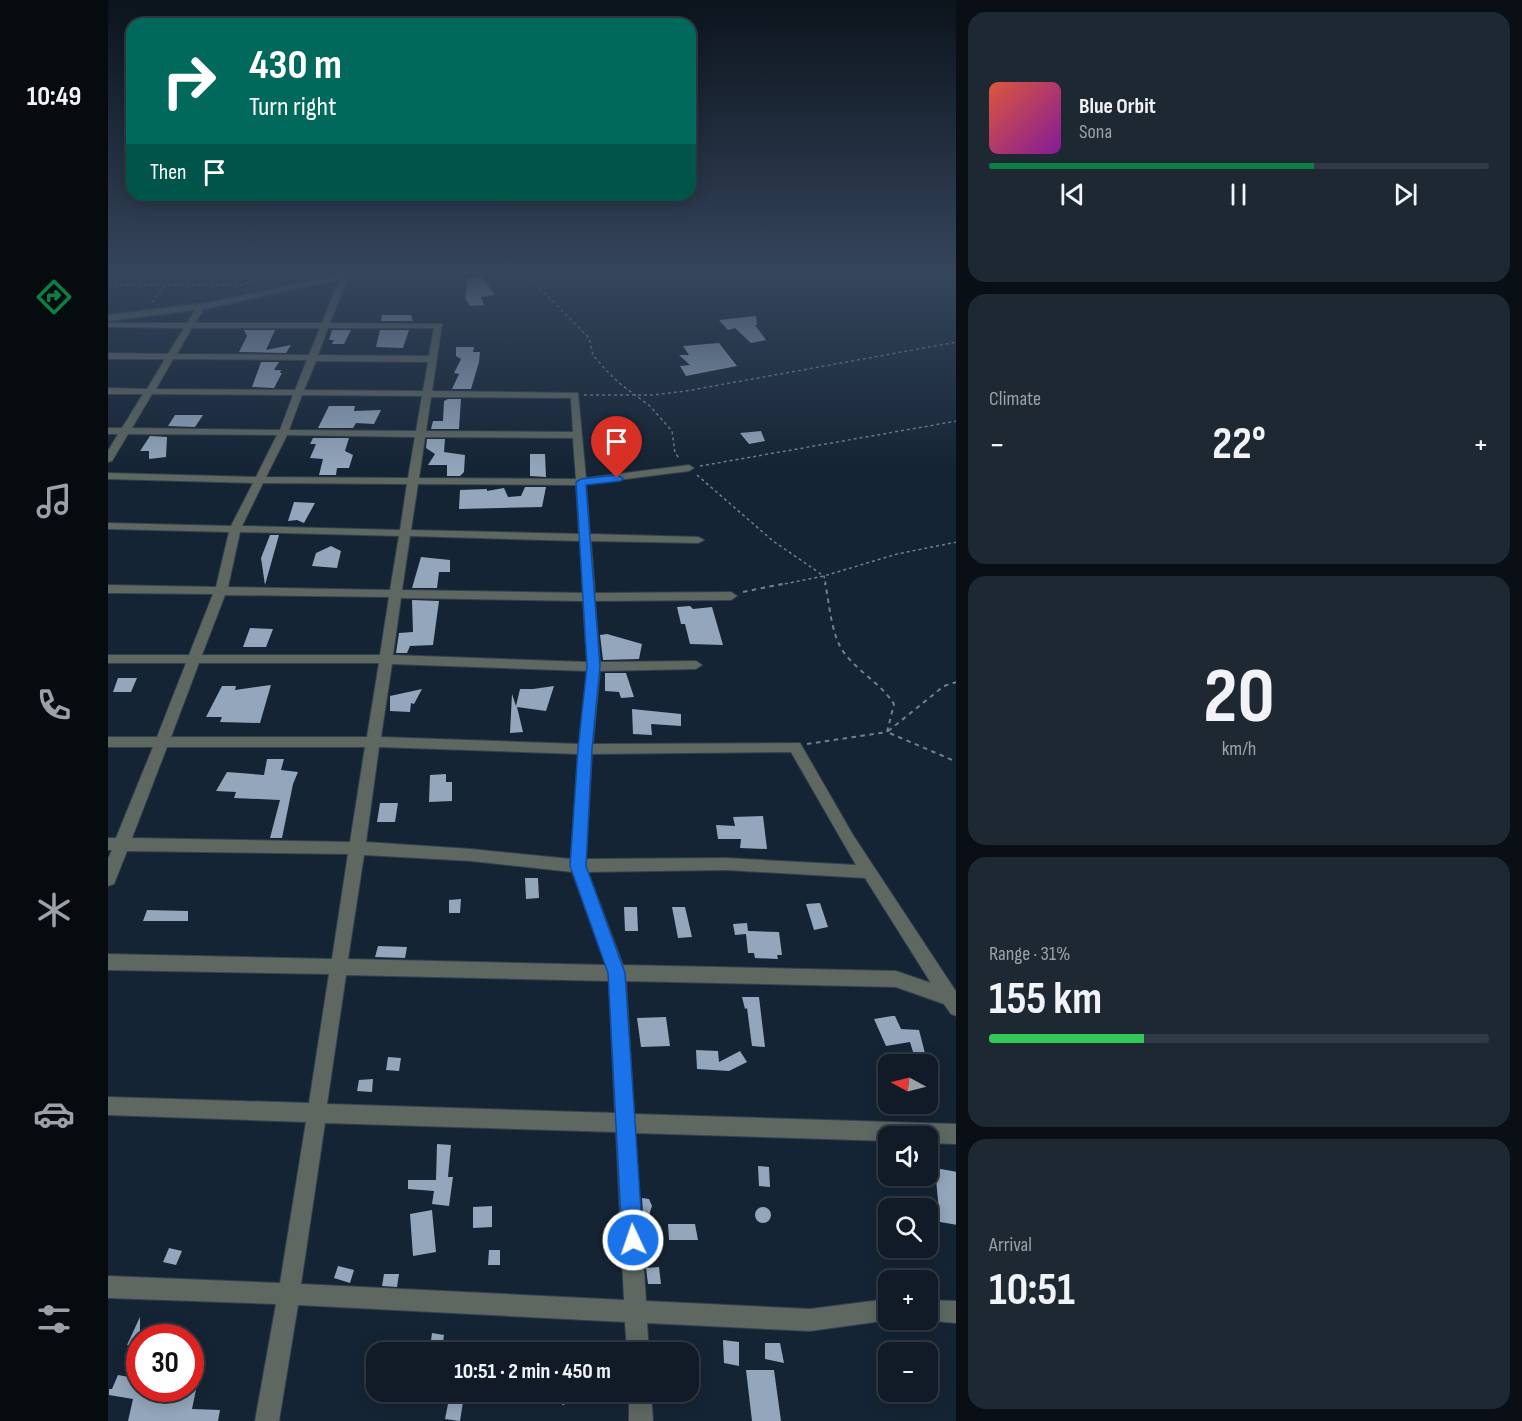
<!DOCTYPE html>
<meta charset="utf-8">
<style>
:root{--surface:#101b27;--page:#1e2833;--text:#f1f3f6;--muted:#9ca1a7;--line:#303944;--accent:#0b8043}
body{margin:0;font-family:"Sofia Sans Condensed",sans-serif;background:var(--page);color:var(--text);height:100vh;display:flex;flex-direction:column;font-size:22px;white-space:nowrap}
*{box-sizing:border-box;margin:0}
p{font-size:20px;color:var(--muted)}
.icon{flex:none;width:33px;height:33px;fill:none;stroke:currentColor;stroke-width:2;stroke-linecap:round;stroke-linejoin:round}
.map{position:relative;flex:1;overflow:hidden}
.side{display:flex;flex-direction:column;gap:12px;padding:12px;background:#090f15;width:566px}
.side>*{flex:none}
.top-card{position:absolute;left:18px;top:18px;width:570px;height:183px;border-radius:18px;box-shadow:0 3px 15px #0003,0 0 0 2px var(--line);background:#00695c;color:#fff;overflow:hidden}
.needle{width:39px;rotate:277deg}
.buttons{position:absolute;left:770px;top:1054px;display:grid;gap:12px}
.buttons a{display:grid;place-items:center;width:60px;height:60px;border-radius:12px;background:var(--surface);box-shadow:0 3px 15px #0003,0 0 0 2px var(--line);font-size:30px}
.speed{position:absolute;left:18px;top:1324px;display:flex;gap:12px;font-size:30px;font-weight:700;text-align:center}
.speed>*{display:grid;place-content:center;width:78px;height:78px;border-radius:50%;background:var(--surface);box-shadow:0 3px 15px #0003,0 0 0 2px var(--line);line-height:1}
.speed .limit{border:9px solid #d22;background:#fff;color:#111}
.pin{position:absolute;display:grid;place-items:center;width:51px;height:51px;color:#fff;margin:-62px -26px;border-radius:50% 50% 50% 0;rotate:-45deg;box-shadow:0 0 6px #0007}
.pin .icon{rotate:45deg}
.me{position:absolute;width:66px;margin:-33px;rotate:357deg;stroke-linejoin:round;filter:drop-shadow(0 0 4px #0008)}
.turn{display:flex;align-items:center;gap:21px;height:126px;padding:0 24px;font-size:27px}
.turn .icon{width:78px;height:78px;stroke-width:2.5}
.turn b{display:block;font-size:42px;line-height:51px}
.then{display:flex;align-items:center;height:57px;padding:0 24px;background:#0003;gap:12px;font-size:22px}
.big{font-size:45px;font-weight:700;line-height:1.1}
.side .tile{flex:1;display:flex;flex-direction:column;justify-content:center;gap:9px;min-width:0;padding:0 21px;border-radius:18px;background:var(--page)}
.side .dial{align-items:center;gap:0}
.dial b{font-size:78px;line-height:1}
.song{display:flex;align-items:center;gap:18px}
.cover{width:72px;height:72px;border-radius:9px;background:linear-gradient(135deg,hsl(10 70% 55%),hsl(290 70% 35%))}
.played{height:6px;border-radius:3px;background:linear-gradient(90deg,var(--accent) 65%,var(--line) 65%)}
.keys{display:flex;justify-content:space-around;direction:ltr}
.heat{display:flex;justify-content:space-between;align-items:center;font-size:33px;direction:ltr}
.charge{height:9px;border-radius:4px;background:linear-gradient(90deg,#34c759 31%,var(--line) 0)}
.trip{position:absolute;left:258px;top:1342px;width:333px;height:60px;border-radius:18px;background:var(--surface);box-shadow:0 3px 15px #0003,0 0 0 2px var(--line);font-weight:700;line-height:60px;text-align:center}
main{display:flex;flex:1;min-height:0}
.menu{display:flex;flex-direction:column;width:108px;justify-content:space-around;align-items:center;background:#060b10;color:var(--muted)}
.menu .icon{width:42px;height:42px}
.menu .selected{color:var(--accent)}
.menu b{font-size:27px;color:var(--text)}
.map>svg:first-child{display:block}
</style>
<main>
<nav class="menu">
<b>10:49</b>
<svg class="icon selected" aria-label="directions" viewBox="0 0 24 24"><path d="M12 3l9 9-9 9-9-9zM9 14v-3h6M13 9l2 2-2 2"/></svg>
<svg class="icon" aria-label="music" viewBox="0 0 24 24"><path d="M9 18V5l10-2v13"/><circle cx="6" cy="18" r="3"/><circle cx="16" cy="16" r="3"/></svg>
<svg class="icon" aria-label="phone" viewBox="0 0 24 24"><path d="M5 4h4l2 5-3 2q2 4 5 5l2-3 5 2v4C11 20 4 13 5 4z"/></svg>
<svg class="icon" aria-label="climate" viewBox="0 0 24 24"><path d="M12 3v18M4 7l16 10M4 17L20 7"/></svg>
<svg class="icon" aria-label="car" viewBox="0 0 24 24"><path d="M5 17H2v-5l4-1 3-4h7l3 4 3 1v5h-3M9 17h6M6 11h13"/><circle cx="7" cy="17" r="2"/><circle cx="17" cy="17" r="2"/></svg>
<svg class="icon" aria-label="filters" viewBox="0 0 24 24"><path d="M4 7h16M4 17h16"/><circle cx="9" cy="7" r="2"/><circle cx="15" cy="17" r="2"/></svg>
</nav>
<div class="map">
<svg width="849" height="1421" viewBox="0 0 849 1421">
<rect width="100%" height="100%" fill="#152434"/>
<path fill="#93a6bb" d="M373,276l14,19 -14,2 3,8 -14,1 -5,-8 2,-13 -1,-6z
M274,315h29l2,6h-32z
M648,316l1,9h-2l11,15 -15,3 -16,-15 -7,2 -9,-10z
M136,330h31l-9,20 25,-5 -5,8 -47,-1 8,-16z
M224,330h19l-7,14h-12l2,-4h-5z
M272,330h29l-6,18 -27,-1z
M611,343l18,23 -51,10 -6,-10 10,-1 -11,-10h10l-6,-9z
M348,347h18l-1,5h7l-1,10 -8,27h-19l7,-15 -5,-1 7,-14 -5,-3z
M153,362h18l-5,8h7l-1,3h2l-8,15 -22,-1z
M340,399h13l-2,30h-28l2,-8h10l1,-20z
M221,406h26l-1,5 27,-1 -7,14 -18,-1 -3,5h-35z
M67,415h28l-8,12 -27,-1z
M653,431l4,10 -16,3 -9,-11z
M42,436l17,1 -1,20 -17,2v-8h-9z
M205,438h36l-4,13 8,4 -4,13h-12l-1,7h-17l4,-16 -13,-1 6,-14h-6z
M319,439h18l-1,13 21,3 -1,17 -4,4h-13v-11h-19l7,-11 -9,-6z
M422,454h15l1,23 -16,-1z
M417,487h21l-4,20 -83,2 1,-19 27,-1v2l17,-3 4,9 13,-1z
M186,502l21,1 -11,20 -7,-3 -9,1z
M162,535h9l-14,50 -4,-27z
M223,546l10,5 -4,17 -25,-2 4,-13z
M313,557l29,3v12h-11l-2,16h-25z
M304,600l27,1 -6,44 -23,1 -3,7h-11l3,-20 14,-1z
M582,606l3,3 19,-2 11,38 -33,-1 -5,-20h-4l-4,-17z
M142,628l23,1 -7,18h-23z
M499,634l35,10 -3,15 -36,1 -3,-25z
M497,673h21l8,24 -13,1 -2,-6 -14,-1z
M10,678h19l-6,14h-18z
M163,685l-11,38 -40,-1 2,-5h-16l16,-31h14l-1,4z
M446,686l-8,25 -29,-4 6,25 -13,1 2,-39 4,12 4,-17h13z
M314,689l-8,15 -3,-1 -1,9 -20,-1v-15z
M524,709l49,5v12l-30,-2 1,11 -19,-1z
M159,759h17l-3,11 17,2 -5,12 -11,54h-12l10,-38 -46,-2 2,-6 -20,-1 11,-19 37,3z
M338,774v8h6v19l-23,1 1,-27z
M272,803h18l-3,19h-18z
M655,816l4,33 -27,-1 1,-9h-23l-2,-14 19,1 -2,-9z
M417,878h13l1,20 -13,1z
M353,899l-1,14h-11v-13z
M712,903l8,24 -14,3 -8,-26z
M516,907h13l1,24h-13z
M564,907h13l7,30 -14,1z
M39,910l41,1v10h-45z
M639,923l1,8 31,1 3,23h-5l1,4 -23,-1 -1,-5h-6l-2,-19 -11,1 -2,-11z
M270,946l29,1 -2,11 -30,-1z
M634,997h17l6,50 -13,-1 -5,-38 -2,1z
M784,1016h3l6,13 18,1 9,35h-11l-7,-23 -24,4 -12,-27z
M558,1017l4,29 -29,1 -4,-29z
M588,1050l22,1 1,11 21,-11 7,11 -18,9 -32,-2z
M280,1057l13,1 -2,13 -13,-1z
M265,1079l-1,13 -15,-1 2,-11z
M329,1144l14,1 -3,32h5l-4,29 -17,-2 2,-13 -26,-2v-9h28z
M650,1166l11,1 1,20 -11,-1z
M827,1168l22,4v53l-17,-3z
M534,1198l7,1 3,7 -8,24z
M384,1206v21l-19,1v-21z
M647 1215a8 8 0 1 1 16 0a8 8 0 1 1-16 0Z
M324,1210l4,42 -23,4 -3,-42z
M560,1224h27l3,16h-29z
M61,1248l13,3 -6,14 -13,-3z
M381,1250h11v15h-12z
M230,1266l16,4 -4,13 -16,-5z
M551,1267l2,17h-13l-2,-16z
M276,1274h15l-2,13 -15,-1z
M32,1317v32l-13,-4z
M324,1333l12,2 -2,14 -12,-1z
M615,1340l16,2v24l-15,-3z
M657,1343h15l4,20 -19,-4z
M82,1356h13l-11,53 28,1 -2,11h-90l5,-22 -24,-4v-6h3l6,-14 22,4v10h50z
M638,1370h28l7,51h-29z
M440,1392h24l-2,10 -7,3z
M341,1399l14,3 -3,19 -15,-2z"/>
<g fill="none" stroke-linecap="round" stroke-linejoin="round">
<defs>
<path id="minor" d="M236,275l4,2 -18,46 112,1 -10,67 146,2 8,85 103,-13 5,3 -5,3 -103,13 4,50 108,3 6,3 -6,3 -107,-2 4,52 136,-1 6,4 -6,4 -136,1 5,61 96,-1 6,4 -6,4 -96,2 -7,73 207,-1 53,92 104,158v23l-6,-2 -7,-10 -48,-17 -270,-6 8,133 323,10v20l-30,-1v-6h-39v4l-253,-8 11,168 164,8 78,-10v21h2l-80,11 -163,-8 2,30h-22l-2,-31 -327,-17 -19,116h-24l21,-117 -168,-6v-22l172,7 26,-161 -198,-7v-18l201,6 20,-129 -221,-4v-16l224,5 16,-105 -221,-3 -13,33 -6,2v-27l4,-9h-4v-12h8l37,-91h-45v-10h49l29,-74h-78v-8h81l24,-61 -105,-1v-8l108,2 13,-55 -121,-3v-6l123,3 22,-43 -145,-4v-6l148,4 21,-42 -149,-1 -16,27 -4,1v-11l10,-17h-10v-6h14l21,-34h-35v-6l39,1 18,-30h-57v-6l60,1 16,-26 -76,-1v-4h79l11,-18h3l4,2 -10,16h127l18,-46zM84,328h128l-11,27 -132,-1zM220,328h106l-5,28 -111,-1zM65,359l134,1 -12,30 -139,-1zM208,361l112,1 -5,29 -119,-1zM44,394l141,1 -13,35 -148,-2zM194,395l120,1 -6,35 -127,-1zM323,397l140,1 2,34 -147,-1zM179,435l128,2 -7,41 -142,-1zM317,437l148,1 3,41 -157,-1zM155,483l144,1 -7,46 -158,-4zM310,484l158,1 3,49 -168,-4zM132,532l159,4 -9,54 -162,-3zM302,536l170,5 3,52 -181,-3zM117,595l164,2 -9,58h-178zM293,598l182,3 4,61 -194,-7zM91,663h180l-12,74h-196zM284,664l195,7 -8,73 -198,-7zM59,747h198l-15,95 -218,-4zM271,747l199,7 -7,105 -100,-10 -105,-7zM683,752l65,113 -130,-7 -140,1 6,-105zM256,855l107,6 101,11 34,93 -258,-6zM618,870l139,8 66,105 -35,-12 -273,-6 -35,-93zM238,975l263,6 6,132 -288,-9zM217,1123l291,9 8,168 -323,-16z
M819,1300l30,1v22l-35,-3h5z
M521,1392h22l2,29h-24z"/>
<path id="tertiary" d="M250,271h18l-168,37 -100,13v-6l100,-12z"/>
</defs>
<use href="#minor" stroke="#324150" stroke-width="2"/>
<use href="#tertiary" stroke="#324150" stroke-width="3"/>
<path stroke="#727f8c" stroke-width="1.5" stroke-dasharray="3 3" stroke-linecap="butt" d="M415,271l66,67 4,17 11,13 15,15 31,23 22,25 3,22 5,6
M0,275l3,-4
M139,284l8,-13
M0,285h138
M44,302l24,-31
M476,395h68l34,-4 271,-49
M592,466l257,-45
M589,475l76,66 51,35 2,9
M671,585l45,-9 73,-22 60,-12"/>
<path stroke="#727f8c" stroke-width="2" stroke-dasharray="4.5 4.5" stroke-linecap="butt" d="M635,592l44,-9
M849,682l-13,4 -57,46 70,30
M699,744l80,-12 7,-28c-13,-20 -34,-31 -49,-50 -14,-18 -15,-48 -20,-71"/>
<use href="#minor" fill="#5e6760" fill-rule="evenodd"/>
<use href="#tertiary" fill="#5e6760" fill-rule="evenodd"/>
</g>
<linearGradient id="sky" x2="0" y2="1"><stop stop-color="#0c141d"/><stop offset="0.58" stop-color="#35455c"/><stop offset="1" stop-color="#35455c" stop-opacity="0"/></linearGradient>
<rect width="849" height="470" fill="url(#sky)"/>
<path fill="#1a73e8" stroke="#114b97" stroke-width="1.5" d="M509,475l6,3 -2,3 -35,4 14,181 -8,83 -6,117 39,107 18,267 -3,8 -7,3 -8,-3 -3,-8 -14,-267 -38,-107 8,-117 9,-83 -11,-184 5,-3z"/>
</svg>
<div class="buttons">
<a><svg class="needle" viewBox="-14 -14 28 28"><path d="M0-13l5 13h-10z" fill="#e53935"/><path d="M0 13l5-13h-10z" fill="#9ca1a7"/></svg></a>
<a><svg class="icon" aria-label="sound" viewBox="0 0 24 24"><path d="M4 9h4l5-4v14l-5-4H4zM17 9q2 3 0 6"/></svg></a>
<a><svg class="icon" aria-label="search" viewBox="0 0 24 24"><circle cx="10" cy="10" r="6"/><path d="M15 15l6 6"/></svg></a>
<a>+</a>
<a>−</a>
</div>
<div class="speed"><div class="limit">30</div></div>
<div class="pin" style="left:509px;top:478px;background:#d93025"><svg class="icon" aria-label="arrive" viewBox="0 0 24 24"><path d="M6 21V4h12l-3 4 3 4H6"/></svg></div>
<svg class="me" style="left:525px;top:1240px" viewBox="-20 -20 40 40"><circle r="17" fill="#1a73e8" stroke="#fff" stroke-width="3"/><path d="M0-11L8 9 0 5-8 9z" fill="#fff"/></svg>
<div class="trip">10:51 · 2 min · 450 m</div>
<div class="top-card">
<div class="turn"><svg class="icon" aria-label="right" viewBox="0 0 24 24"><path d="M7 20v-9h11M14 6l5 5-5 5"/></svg><div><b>430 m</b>Turn right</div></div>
<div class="then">Then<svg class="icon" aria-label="arrive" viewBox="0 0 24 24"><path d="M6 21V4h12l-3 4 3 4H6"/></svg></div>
</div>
</div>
<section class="side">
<div class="tile">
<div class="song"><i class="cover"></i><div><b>Blue Orbit</b><p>Sona</p></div></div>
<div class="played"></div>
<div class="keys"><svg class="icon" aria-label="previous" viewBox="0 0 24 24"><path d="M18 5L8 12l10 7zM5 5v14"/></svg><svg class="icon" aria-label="pause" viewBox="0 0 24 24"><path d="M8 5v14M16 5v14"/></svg><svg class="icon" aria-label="next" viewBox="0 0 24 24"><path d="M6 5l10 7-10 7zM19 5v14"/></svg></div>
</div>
<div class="tile"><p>Climate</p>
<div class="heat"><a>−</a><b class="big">22°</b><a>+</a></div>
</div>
<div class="tile dial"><b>20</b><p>km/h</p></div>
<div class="tile"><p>Range · 31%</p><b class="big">155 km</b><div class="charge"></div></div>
<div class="tile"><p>Arrival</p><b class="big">10:51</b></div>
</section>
</main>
